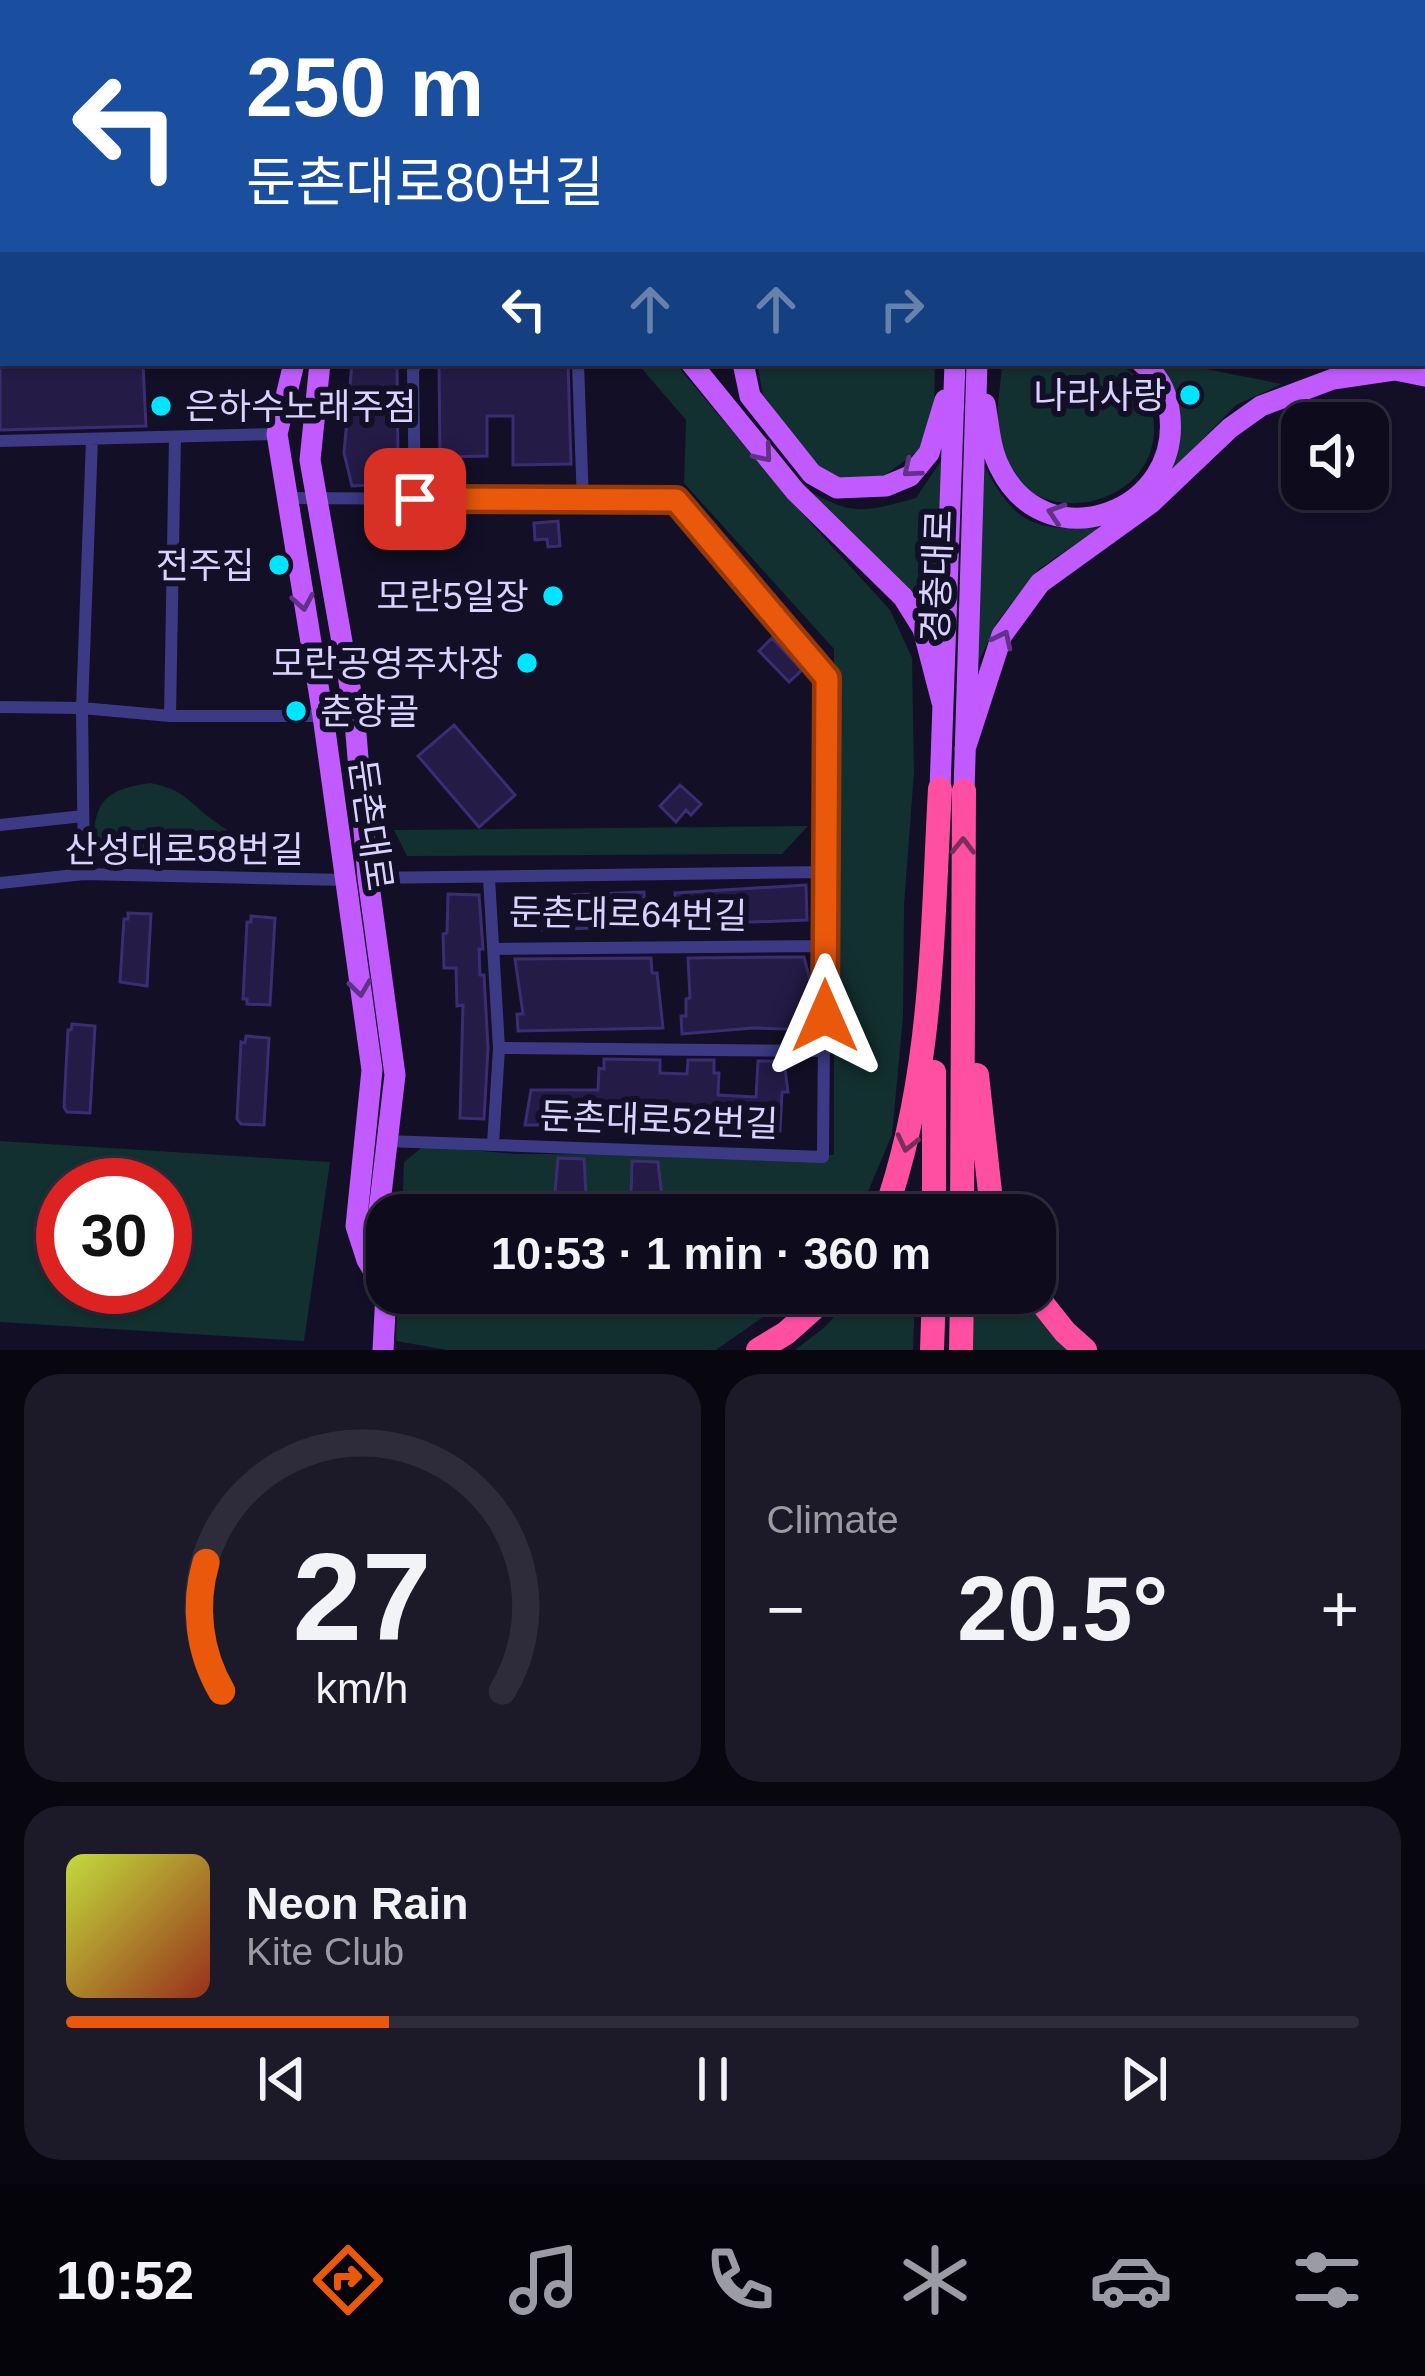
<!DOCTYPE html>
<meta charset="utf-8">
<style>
:root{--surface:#0e0b1c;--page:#1c1929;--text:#f1f3f6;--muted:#9b9ba3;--line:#2e2b3b;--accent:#ea580c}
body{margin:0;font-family:Arial,"Noto Sans KR",sans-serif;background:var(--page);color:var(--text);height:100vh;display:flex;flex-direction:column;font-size:45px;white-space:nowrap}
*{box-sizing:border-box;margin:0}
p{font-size:39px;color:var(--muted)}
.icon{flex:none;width:66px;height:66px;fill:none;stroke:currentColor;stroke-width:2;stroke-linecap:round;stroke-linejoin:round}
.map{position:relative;height:1350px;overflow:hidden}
.side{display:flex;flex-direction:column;gap:24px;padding:24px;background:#08060f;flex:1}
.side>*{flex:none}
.top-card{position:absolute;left:0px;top:0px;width:1425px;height:366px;box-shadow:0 3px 9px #0004,0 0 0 3px var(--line);background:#1a4fa0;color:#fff;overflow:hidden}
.fabs{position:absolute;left:1281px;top:402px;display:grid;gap:24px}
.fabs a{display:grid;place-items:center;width:108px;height:108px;border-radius:24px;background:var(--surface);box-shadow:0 3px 9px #0004,0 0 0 3px var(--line);font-size:60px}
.speed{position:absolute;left:36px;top:1158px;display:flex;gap:24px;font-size:60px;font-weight:700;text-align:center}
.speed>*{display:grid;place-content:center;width:156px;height:156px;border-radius:50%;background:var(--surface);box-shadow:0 3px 9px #0004,0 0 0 3px var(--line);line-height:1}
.speed .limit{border:18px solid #d22;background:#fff;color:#111}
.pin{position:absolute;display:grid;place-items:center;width:102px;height:102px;color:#fff;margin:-51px;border-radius:24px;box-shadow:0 6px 18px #0006}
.me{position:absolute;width:132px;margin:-66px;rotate:0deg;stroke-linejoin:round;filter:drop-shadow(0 0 9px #0008)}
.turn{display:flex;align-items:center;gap:42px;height:252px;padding:0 48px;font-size:54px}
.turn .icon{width:156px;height:156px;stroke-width:2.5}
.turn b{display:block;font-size:84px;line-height:102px}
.lanes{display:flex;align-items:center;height:114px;padding:0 48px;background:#0003;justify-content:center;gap:60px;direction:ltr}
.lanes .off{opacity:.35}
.big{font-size:90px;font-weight:700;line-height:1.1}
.side .tile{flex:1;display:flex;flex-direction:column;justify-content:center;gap:18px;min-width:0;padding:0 42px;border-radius:36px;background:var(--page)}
.side .dial{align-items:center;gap:0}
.dial svg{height:312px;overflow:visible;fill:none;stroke:var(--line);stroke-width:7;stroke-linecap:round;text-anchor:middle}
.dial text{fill:var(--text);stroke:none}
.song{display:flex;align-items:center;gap:36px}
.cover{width:144px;height:144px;border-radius:18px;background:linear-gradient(135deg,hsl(70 70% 55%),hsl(10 70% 35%))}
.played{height:12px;border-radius:6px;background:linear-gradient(90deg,var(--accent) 25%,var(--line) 25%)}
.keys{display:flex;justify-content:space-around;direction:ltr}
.heat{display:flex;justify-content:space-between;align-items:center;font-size:66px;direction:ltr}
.side .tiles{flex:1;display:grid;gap:24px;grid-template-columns:1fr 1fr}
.tile:last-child{grid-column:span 2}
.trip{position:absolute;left:366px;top:1194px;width:690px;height:120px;border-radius:36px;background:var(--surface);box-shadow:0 3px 9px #0004,0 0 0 3px var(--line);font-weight:700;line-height:120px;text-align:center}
.tabs{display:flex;height:192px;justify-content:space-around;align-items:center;background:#06040b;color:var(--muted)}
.tabs .icon{width:84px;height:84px}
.tabs .active{color:var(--accent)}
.tabs b{font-size:54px;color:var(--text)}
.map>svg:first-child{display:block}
</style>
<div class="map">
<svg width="1425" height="1350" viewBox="0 0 1425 1350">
<rect width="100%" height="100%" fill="#130f26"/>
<path fill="#12302f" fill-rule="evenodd" d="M1317,0h108v235l-3,-232h-111z
M637,363h38l114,136 101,111 22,48 2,114 -10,133 -1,112 -11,118 -34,80h-456l2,-53 20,-16 92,8 318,1v-506l-150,-166 2,-63z
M757,363h178l-1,47 -15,40 -39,29 -30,4 -27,-9 -60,-79z
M1002,363h112c19,7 30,19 36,39 32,110 -138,143 -152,35 -3,-23 3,-51 4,-74z
M1159,363h16l107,21 -46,21 -64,65c5,-38 10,-76 -13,-107z
M943,458l-8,186 -132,-157c47,29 60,26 113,11z
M981,460c33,62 47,71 118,68l-60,41 -42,53 -24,52z
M150,783c36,7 37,18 64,38 27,20 56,30 87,40l-209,-6c3,-50 6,-64 58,-72z
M808,826l-26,28 -375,2 -13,-26z
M0,1141l330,21 -26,179 -304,-19zM63,1185h102v102h-102z
M398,1293h399l-81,57h-269l-51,-9z
M855,1293h60l-2,57h-118l30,-23z
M973,1293h52l12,23 31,34h-97z"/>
<path fill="#241b47" stroke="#3b2d73" stroke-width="3" d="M0,363l143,1 3,62 -146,4z
M352,363h45l1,98 -9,23 -37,2 -8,-33z
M439,363h129l3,101 -58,1v-49h-26v40l-47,1z
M558,521l2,25 -12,1 -1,-8 -12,1 -1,-17z
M772,638l30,32 -13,12 -30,-31z
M454,725l61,70 -36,32 -61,-71z
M680,785l21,19 -10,11 -5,-5 -10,12 -16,-16z
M806,885l1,35 -292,11 -1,-34 130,-5 1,18h31l-1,-17z
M448,894l31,1 4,54h-4l1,26h4l4,73 -4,71 -24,-1 3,-113 -6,1 -1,-38h-12l-1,-34 4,-1z
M128,913l23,1 -4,72 -27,-4 4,-63h4z
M251,916l24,2 -5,87 -23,-1v-5h-4l4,-77h4z
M804,957l10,39v34l-61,-2 -71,6 -1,-18h5v-17l4,-1 -2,-40z
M651,958l1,15h5l6,55 -145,3 -1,-17h6l-8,-55z
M72,1024l23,2 -5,87 -23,-1 -3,-5 4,-77h3z
M246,1036l23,2 -5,87 -23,-1 -4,-5 4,-77 4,1z
M604,1059l56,1v13l27,1 1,-14h26v13h5l-1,22 38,2 2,-36h26l4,31h-6l-2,39 -117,-3v5l-66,-8h-72l6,-35h67l1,-22 5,1z
M558,1158l26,1 2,35 -31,-2z
M632,1161l26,1 4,35 -31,-1z"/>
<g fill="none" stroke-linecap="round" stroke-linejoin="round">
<path stroke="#3d3a85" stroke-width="12" d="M32,0v3
M152,0l1,3
M274,0v3
M345,3v-3
M0,45h3
M578,363l5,140
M0,441l277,-7
M285,498l391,2 151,178 -4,479 -436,-16
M415,499l-2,-129 4,-7
M0,707l82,1 88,8h153
M170,716l5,-279
M0,825l83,-9
M84,874l-2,-166 10,-269
M367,878l458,-6
M489,878l10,170 -6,96
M0,883l84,-9 262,6
M494,949l331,-3
M499,1048l326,3"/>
<path stroke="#6f6bff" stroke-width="18" d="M735,3l1,-3"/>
<path stroke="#c25bff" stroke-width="21" d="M791,0h45
M1093,0l3,3
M471,3l1,-3
M963,3v-3
M984,3v-3
M0,214h3
M0,261l3,-1
M1422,325l3,2
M294,363l-17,71 46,282 49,354 -16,156 11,34 13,21
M320,363l-10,97 44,250 14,168 27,197 -18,153 9,64 -3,58
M691,363l104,128 108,106 20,32 19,73
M743,363l7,33 62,78 25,14 49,-2 24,-10 19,-23 16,-53
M1380,367l45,9
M985,404c4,21 5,45 15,64 46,94 186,45 169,-59 -3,-19 -10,-34 -27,-46
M965,749l37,-114 38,-52 111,-80 79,-75 31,-22 72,-27 61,-9
M940,789l15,-426
M964,791l13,-428"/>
<path stroke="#ff4fa3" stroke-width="24" d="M977,1075l14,126 5,14
M884,1215c49,-136 48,-283 56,-426
M934,1215v-143
M962,1215l2,-424
M1034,1293l31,39 20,18
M758,1350l28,-17 45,-40
M932,1350l2,-57
M961,1350l1,-57"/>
</g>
<defs><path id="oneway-chevron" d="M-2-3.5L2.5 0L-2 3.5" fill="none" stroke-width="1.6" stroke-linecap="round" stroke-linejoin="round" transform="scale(3)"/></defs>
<g stroke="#623188">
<use href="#oneway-chevron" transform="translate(764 454) rotate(50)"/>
<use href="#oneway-chevron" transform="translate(911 469) rotate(140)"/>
<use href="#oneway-chevron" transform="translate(1056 513) rotate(-162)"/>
<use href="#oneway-chevron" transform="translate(303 602) rotate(80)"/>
<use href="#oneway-chevron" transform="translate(1003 639) rotate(-64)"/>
<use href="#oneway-chevron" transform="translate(360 988) rotate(82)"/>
</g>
<g stroke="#7d2c5e">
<use href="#oneway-chevron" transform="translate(963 846) rotate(-89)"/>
<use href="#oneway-chevron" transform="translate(907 1143) rotate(103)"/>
</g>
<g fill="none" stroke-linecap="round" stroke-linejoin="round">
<defs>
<path id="route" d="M415,499l261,1 151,178 -2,338"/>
</defs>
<use href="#route" stroke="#983908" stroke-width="30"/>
<use href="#route" stroke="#ea580c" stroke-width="21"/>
</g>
<g fill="#00e5ff" stroke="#130f26" stroke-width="4.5">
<circle cx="1190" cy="395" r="12"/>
<circle cx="161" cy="406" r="12"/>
<circle cx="279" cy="565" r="12"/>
<circle cx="553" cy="596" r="12"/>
<circle cx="527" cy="663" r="12"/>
<circle cx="296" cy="711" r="12"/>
</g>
<g text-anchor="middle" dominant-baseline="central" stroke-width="12" stroke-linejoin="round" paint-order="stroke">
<g font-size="36" fill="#d9d4ff" stroke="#130f26" text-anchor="end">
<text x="1166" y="395">나라사랑</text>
<text x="185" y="406" text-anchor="start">은하수노래주점</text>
<text x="255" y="565">전주집</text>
<text x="529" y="596">모란5일장</text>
<text x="503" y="663">모란공영주차장</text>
<text x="320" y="711" text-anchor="start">춘향골</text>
</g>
<g font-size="36" fill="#d9d4ff" stroke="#130f26">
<text transform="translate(937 576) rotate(-88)">경충대로</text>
<text transform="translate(371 825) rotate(82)">둔촌대로</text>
<text x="184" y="849">산성대로58번길</text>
<text transform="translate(628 914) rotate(1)">둔촌대로64번길</text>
<text transform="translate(659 1120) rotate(2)">둔촌대로52번길</text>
</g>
</g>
</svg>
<div class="fabs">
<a><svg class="icon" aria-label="sound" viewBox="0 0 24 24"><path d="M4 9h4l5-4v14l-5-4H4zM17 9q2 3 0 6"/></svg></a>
</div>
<div class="speed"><div class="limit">30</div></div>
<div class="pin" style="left:415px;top:499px;background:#d93025"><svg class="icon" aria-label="arrive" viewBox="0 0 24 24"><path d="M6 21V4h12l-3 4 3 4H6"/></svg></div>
<svg class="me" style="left:825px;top:1016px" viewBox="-20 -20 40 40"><path d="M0-17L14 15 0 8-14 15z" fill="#ea580c" stroke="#fff" stroke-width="4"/></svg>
<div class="trip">10:53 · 1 min · 360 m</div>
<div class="top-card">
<div class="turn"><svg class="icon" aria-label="left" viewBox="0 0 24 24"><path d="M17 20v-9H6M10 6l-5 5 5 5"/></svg><div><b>250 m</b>둔촌대로80번길</div></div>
<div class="lanes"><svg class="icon" aria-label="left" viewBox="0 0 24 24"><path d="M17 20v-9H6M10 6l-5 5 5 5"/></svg><svg class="icon off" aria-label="ahead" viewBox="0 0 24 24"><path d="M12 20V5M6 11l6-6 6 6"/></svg><svg class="icon off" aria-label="ahead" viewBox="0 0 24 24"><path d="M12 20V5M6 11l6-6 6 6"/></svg><svg class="icon off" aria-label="right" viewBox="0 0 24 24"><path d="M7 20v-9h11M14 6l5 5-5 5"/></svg></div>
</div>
</div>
<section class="side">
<div class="tiles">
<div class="tile dial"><svg viewBox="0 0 100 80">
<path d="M14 69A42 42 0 1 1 86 69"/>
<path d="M14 69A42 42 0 0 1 10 36" stroke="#ea580c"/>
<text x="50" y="56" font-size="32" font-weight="700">27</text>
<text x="50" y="72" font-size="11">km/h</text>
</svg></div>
<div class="tile"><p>Climate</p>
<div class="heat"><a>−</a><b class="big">20.5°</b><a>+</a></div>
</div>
<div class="tile">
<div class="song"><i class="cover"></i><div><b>Neon Rain</b><p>Kite Club</p></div></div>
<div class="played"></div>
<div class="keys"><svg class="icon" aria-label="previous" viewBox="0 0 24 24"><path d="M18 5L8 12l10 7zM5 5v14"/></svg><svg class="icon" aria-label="pause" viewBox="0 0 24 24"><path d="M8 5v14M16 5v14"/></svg><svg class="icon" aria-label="next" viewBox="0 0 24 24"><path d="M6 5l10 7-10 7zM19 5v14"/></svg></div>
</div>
</div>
</section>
<nav class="tabs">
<b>10:52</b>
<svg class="icon active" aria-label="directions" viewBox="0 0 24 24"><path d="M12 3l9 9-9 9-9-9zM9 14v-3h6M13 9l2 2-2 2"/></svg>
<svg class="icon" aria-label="music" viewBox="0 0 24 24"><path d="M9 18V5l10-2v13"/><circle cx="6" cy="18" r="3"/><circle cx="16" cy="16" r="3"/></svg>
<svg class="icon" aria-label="phone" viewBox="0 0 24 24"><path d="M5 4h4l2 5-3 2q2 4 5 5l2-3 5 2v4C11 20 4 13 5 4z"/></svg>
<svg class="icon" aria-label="climate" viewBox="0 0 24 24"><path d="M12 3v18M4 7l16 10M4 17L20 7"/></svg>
<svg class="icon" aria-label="car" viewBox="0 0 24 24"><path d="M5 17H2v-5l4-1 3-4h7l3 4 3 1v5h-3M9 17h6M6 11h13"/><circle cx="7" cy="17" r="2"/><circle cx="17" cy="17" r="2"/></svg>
<svg class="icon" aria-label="filters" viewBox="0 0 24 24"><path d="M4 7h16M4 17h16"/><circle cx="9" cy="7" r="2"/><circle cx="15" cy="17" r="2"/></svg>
</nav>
